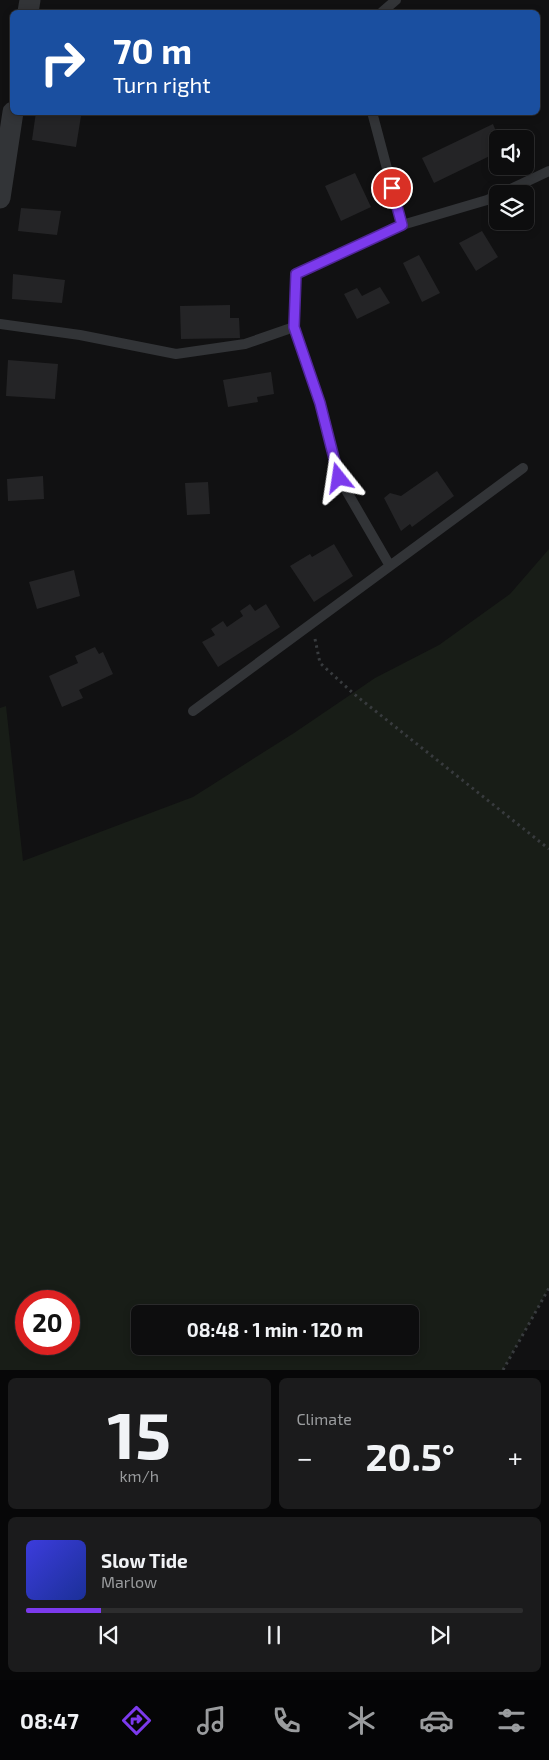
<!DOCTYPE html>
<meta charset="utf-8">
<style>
:root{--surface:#0d0d0e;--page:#1b1b1c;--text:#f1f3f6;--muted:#9a9c9e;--line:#2d2d2e;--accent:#7c3aed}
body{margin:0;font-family:"Exo 2",sans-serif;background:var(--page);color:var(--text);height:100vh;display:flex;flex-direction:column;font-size:19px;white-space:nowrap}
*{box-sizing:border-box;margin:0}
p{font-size:16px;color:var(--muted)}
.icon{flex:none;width:28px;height:28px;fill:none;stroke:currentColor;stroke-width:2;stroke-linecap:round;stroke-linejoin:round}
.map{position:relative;height:1370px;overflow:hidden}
.panel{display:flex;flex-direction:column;gap:8px;padding:8px;background:#070708;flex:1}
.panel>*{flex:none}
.banner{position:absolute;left:10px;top:10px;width:530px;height:105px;border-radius:8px;box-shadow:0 2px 8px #0003,0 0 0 1px var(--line);background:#1a4fa0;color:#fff;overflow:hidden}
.fabs{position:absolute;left:489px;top:130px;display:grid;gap:10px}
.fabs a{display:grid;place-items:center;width:45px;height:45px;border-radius:8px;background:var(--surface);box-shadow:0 2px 8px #0003,0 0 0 1px var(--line);font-size:25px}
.speed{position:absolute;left:15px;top:1290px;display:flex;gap:10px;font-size:25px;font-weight:700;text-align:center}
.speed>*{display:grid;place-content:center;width:65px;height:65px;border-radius:50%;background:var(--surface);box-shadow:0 2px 8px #0003,0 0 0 1px var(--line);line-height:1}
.speed .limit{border:8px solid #d22;background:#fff;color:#111}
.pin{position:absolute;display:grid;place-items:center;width:42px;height:42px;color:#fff;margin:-21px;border:2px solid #fff;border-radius:50%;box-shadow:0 1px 5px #0007}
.me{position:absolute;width:55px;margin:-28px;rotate:345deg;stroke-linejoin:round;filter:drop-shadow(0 0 4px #0008)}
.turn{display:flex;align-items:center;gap:18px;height:105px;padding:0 20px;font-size:22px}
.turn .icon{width:65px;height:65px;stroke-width:2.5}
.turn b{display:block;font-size:35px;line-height:42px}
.big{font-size:38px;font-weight:700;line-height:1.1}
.panel .card{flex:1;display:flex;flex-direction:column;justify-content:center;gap:8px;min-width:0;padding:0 18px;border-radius:8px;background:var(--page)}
.panel .dial{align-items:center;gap:0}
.dial b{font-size:65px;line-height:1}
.song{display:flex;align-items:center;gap:15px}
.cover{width:60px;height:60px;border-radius:8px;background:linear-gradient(135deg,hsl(240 70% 55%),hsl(230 70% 35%))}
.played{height:5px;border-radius:2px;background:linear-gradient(90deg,var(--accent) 15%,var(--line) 15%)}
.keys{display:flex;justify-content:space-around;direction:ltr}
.heat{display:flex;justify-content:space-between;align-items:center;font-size:28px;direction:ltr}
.panel .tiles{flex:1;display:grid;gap:8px;grid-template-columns:1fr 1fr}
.card:last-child{grid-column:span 2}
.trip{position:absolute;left:131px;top:1305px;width:288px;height:50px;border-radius:8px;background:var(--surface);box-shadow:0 2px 8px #0003,0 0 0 1px var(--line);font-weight:700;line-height:50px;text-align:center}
.tab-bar{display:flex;height:80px;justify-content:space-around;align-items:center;background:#050506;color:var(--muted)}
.tab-bar .icon{width:35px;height:35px}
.tab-bar .active{color:var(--accent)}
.tab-bar b{font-size:22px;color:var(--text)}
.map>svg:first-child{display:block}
</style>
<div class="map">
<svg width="549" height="1370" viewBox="0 0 549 1370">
<rect width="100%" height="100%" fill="#111112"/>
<path fill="#181d17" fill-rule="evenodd" d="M549,549v739l-46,82h-503v-662l6,-2 17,155 170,-64 101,-64 81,-55 64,-33 71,-51zM26,1301h43v43h-43zM140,1314h270v32h-270z"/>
<path fill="#242426" d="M36,112l45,4 -5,31 -44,-7z
M493,124l6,15h-1v13l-64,31 -12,-25z
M355,173l16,34 -30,14 -16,-35z
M21,208l40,3 -4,24 -39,-4z
M482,231l16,26 -22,14 -17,-28z
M419,255l21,38 -18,9 -19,-39z
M13,274l52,6 -3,23 -50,-4z
M380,287l10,16 -33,16 -13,-25 13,-6 5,8z
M230,305v13h9l1,20 -59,1 -1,-33z
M8,360l50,4 -3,35 -49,-3z
M271,372l3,22 -17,3 1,5 -30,5 -5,-27z
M437,471l17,25 -42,31 -2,-3 -9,7 -17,-33 6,-5 11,3z
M43,476l1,23 -36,2 -1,-22z
M208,482l2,32 -23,1 -2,-32z
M334,544l19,32 -39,26 -24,-36 20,-12 2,3z
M74,570l6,26 -43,13 -8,-27z
M250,604l5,7 11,-7 14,23 -62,40 -16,-25 13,-7 -4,-6 12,-8 4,6 16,-11 -3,-5z
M95,647l4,7 4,-2 10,22 -34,16 4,8 -21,9 -13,-31 29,-13 -3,-7z"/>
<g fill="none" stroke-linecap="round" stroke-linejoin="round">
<path stroke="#383b3e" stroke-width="3" stroke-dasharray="2.5 4" stroke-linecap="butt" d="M315,639l5,24 34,31 195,155
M503,1370l46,-82"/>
<path stroke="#323437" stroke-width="10" d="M382,12l14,-12
M372,112l30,113
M500,194l49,-23
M0,324l80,11 96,19 69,-10 49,-17 2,-53 106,-49 85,-25 11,-5
M294,327l26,76 19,75 51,88
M193,711l330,-243"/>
<path stroke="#323437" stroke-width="21" d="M28,12l2,-12
M0,198l13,-86"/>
</g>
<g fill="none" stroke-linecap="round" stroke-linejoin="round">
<defs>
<path id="route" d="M339,478l-19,-75 -26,-76 2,-53 106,-49 -10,-37"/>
</defs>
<use href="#route" stroke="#51269a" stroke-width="12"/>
<use href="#route" stroke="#7c3aed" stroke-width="9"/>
</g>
</svg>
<div class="fabs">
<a><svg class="icon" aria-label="sound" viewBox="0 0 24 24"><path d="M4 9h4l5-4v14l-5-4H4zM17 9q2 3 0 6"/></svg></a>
<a><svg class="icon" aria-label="layers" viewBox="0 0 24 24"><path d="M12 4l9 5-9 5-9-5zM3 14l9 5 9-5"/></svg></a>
</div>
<div class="speed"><div class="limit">20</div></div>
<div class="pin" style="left:392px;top:188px;background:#d93025"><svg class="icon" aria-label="arrive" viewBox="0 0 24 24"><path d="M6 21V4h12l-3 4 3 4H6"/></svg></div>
<svg class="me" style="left:339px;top:478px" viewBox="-20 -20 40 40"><path d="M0-17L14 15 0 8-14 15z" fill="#7c3aed" stroke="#fff" stroke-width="4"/></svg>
<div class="trip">08:48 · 1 min · 120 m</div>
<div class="banner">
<div class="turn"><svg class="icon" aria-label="right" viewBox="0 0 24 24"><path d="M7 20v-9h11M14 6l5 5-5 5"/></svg><div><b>70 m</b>Turn right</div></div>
</div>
</div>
<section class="panel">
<div class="tiles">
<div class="card dial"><b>15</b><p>km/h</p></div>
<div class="card"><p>Climate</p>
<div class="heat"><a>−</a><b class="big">20.5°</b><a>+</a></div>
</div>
<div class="card">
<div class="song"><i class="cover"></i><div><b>Slow Tide</b><p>Marlow</p></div></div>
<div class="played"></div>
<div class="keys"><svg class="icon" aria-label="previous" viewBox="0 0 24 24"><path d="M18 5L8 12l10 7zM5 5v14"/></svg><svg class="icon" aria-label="pause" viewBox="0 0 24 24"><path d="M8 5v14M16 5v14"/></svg><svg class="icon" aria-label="next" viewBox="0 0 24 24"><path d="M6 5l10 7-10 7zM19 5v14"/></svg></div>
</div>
</div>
</section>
<nav class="tab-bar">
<b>08:47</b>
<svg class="icon active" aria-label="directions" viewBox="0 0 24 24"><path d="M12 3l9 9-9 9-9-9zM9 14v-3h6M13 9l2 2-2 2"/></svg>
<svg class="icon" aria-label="music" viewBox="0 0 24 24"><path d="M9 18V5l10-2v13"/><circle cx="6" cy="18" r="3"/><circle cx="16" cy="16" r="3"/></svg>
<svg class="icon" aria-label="phone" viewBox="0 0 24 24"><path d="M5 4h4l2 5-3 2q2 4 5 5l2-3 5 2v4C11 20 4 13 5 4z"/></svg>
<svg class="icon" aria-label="climate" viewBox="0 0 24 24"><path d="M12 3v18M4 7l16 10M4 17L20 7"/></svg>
<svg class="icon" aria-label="car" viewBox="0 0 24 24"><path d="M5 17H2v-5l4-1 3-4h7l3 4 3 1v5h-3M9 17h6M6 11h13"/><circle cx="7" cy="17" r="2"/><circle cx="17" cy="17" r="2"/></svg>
<svg class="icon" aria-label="filters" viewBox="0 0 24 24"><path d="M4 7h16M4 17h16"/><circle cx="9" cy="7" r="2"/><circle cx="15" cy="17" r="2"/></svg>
</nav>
